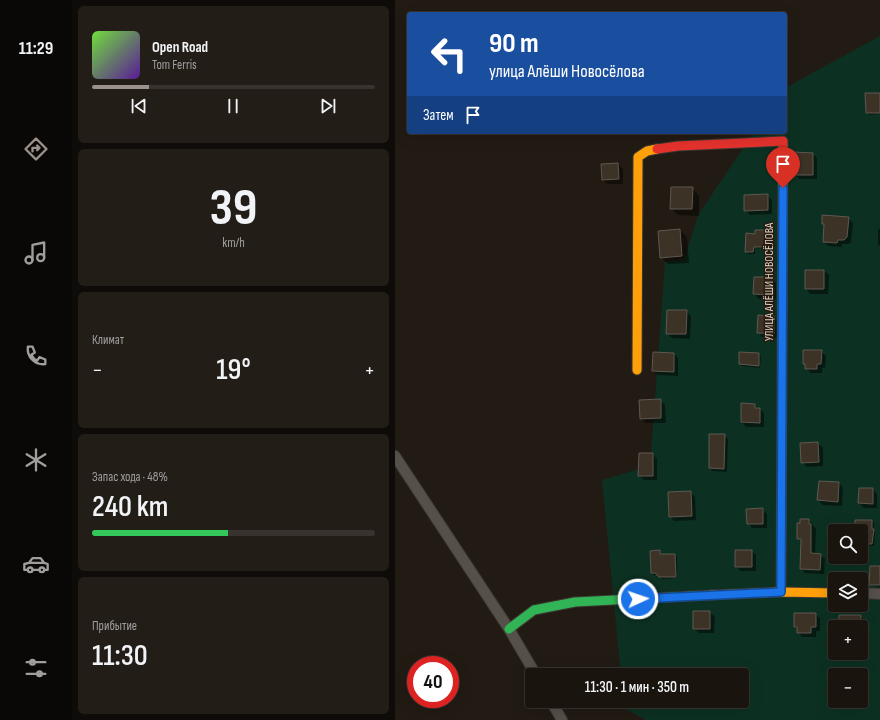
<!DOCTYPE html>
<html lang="ru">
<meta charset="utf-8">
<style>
:root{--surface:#1a140f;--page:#231d18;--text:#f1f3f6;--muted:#9f9e9e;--line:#38332f;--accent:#9b938b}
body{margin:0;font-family:"Sofia Sans Condensed",sans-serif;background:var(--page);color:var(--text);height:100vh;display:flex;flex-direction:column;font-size:15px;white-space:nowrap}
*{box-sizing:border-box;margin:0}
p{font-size:13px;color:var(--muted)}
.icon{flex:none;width:22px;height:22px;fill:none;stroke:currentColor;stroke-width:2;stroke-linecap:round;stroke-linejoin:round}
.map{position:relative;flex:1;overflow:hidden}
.drawer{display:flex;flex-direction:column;gap:6px;padding:6px;background:#0e0b08;width:323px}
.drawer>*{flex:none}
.guide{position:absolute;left:12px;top:12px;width:380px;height:122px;border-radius:4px;box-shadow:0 4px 16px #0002,0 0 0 1px var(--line);background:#1a4fa0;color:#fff;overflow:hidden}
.tools{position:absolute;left:433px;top:524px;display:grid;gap:8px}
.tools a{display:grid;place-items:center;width:40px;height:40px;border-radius:4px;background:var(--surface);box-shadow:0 4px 16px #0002,0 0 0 1px var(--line);font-size:20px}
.speed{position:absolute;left:12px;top:656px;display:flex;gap:8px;font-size:20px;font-weight:700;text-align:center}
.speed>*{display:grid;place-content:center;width:52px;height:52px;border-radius:50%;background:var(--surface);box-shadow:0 4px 16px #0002,0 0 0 1px var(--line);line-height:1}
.speed .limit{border:6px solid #d22;background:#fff;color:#111}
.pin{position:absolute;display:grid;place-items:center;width:34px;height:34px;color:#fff;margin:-41px -17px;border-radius:50% 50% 50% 0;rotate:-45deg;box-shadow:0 0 4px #0007}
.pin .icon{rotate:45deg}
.me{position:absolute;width:44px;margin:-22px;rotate:87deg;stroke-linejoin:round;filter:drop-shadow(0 0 3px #0008)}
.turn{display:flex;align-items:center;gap:14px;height:84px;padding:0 16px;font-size:18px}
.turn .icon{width:52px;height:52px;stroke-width:2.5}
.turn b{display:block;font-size:28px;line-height:34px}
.then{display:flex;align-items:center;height:38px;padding:0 16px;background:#0003;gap:8px;font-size:15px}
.big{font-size:30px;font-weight:600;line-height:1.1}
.drawer .card{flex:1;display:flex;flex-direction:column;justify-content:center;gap:6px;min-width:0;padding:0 14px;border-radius:6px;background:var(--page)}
.drawer .dial{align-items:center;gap:0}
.dial b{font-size:52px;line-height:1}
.song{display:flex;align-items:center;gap:12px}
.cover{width:48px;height:48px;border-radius:6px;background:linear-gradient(135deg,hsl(100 70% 55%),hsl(270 70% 35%))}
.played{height:4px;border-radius:2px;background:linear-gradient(90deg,var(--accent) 20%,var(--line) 20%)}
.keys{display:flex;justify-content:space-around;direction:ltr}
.heat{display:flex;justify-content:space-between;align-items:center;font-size:22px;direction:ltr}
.charge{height:6px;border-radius:3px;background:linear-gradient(90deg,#34c759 48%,var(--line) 0)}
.trip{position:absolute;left:130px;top:668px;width:224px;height:40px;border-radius:4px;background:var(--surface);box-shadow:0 4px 16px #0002,0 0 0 1px var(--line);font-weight:600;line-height:40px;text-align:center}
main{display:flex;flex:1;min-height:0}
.menu{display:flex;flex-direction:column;width:72px;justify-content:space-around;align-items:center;background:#0a0806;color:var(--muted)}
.menu .icon{width:28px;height:28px}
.menu .current{color:var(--accent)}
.menu b{font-size:18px;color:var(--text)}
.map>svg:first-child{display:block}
</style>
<main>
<nav class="menu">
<b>11:29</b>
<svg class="icon current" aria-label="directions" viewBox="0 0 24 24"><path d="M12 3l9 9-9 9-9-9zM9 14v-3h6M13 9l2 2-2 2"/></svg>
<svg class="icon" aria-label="music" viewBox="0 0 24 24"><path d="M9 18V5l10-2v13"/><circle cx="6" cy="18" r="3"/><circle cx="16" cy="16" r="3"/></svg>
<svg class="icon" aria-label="phone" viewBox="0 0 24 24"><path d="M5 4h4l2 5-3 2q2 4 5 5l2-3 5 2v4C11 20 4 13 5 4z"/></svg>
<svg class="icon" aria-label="climate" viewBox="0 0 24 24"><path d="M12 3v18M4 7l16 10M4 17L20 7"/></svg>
<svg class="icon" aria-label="car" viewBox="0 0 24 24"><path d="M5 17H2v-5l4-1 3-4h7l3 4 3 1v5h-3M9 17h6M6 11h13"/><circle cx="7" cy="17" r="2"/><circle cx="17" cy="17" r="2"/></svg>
<svg class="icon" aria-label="filters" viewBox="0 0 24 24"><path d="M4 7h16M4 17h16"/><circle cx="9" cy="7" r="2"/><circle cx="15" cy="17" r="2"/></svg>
</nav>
<section class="drawer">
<div class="card">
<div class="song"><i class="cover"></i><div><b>Open Road</b><p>Tom Ferris</p></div></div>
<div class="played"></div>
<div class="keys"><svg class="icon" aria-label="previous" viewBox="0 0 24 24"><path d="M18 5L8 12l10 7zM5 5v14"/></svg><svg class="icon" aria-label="pause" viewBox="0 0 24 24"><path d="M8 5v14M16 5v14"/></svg><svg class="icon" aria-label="next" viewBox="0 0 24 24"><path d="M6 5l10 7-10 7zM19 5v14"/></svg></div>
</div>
<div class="card dial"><b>39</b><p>km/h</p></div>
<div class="card"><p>Климат</p>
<div class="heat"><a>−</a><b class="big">19°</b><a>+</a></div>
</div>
<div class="card"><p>Запас хода · 48%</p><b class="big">240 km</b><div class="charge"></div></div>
<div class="card"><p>Прибытие</p><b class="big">11:30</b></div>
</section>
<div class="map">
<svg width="485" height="720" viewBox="0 0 485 720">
<rect width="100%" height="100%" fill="#221b14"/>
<path fill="#0c3122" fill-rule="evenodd" d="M485,36v684h-234l-22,-12 -1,-7h119v-26h-121l-19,-195 48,-14 15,-204 19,-2 14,-45 56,-83h31v-44zM440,531h26v26h-26zM440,579h26v26h-26zM440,627h26v26h-26zM440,675h26v26h-26z"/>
<path fill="#0007" d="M485,94v20l-11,1 -2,-2z
M418,154l4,4v21h-17l-5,-4z
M223,164l5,5v15h-16l-4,-4z
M297,188l7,8v20l-21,-1 -7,-7z
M372,195l5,5v14l-22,1 -5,-5z
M453,218l5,5 -2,19 -2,2h-7v3l-14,-1 -4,-4 1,-16 -2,-2z
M483,229h2v17l-2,-2z
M285,230l7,7 2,26 -21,1 -7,-7z
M369,231l2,4 3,2v12l-14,-1v6h-7l-2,-2 10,-17z
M429,271l5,4 -1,19h-18l-4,-5z
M377,278l4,5v16h-17l-5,-5z
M291,311l5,5 -1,23 -18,-1 -5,-5z
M378,317l5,4v17l-16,-1 -4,-5z
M426,351l5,5 -1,12h-3v5h-11l-5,-5v-2l-2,-3z
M279,354l4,4v18l-20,-1 -5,-4z
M364,354l2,2 -1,12 -18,-2 -2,-2z
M265,400l5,5 1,18h-20l-5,-4z
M360,405l9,8v14h-18l-4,-5z
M329,435l4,4 -1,33 -14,-1 -3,-3z
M423,443l5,5v18l-16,1 -5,-5 -1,-18z
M258,454l4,5v21h-13l-5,-5z
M444,483l4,5 -1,18 -19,-1 -5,-5z
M478,489l4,5v14h-13l-5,-5z
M295,492l5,5 1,23 -22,1 -4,-5z
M367,509l5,5v14h-15l-4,-5z
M414,520l7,9 -1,25 5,1 5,4 -1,15 -19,-1 -4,-5 1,-26 -4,-4z
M477,521l2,2v8l1,1 -1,14h-13v-15h-10z
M265,551l2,4h13l2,2v21l-15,1 -4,-4h-4l-2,-2 -1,-21z
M356,551l5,4v16h-15l-5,-5z
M485,567v20l-7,-1 -3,-2z
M299,612h16l5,5 -1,16h-15l-5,-4z
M420,614l5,4v13h-4v6h-14l-7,-10z
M465,616l5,4v13l-4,1v-7h-21z"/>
<path fill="#3d3226" stroke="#5e5851" d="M470,93h15v20h-14z
M399,152l19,1v22h-19z
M223,163l1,16 -17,1 -1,-16z
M276,187h22l-1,22h-22z
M373,194v16l-24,1v-16z
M427,215l27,2 -2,20 -3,3h-6l-1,3 -14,-1 1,-18h-2z
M285,229l2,27 -22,2 -2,-27z
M360,230h9v4h4l-1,13h-13l-1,5h-8l1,-19 9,1z
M410,270h19v19h-19z
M359,277h18v18l-19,-1z
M272,310h20l-1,24h-20z
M363,315l16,1v18l-17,-1z
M408,350h19l-1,14h-4v5h-12v-5h-2z
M258,352l21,1v19l-22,-1z
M344,352l20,1v13l-20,-2z
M266,399v19l-21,1 -1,-19z
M346,403l14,1v4h5v15l-19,-1z
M314,434h16l-1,35 -15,-1z
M423,442l1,20 -18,1 -1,-20z
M244,453h14v23h-15z
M424,481l20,1 -1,20 -21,-2z
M464,488h14v16l-15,-1z
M296,491l1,25 -23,1 -1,-25z
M368,508v16h-16l-1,-15z
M405,519h9v5h2v29l10,1 -1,16 -20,-1 1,-30h-4v-16h3z
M460,520h17v9h2l-2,15h-11v-13h-11l1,-2h4z
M265,550v4h15l1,23h-17l-4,-4h-4l-1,-22z
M340,550h17v17h-17z
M475,566h10v19h-11z
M298,611h17v18h-17z
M399,613h22v14h-5v6h-14v-6h-3z
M444,615h22v12h-22z"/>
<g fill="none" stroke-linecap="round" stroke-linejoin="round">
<defs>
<path id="street" d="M0,456l114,173 27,46
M466,593l19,1
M156,701l11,19"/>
<path id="fast" d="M386,592l2,-446
M114,629l25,-19 41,-8 137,-7"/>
<path id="slow" d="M242,370l1,-213 9,-6 10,-2
M317,595l69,-3 54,1"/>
<path id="jam" d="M262,149l21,-3 105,-5v5"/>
</defs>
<use href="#street" stroke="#3d3732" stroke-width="12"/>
<use href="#fast" stroke="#3d3732" stroke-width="11"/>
<use href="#slow" stroke="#3d3732" stroke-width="11"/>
<use href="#jam" stroke="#3d3732" stroke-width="11"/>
<use href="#street" stroke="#56504b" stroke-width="10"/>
<use href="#fast" stroke="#30b455" stroke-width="9"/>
<use href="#slow" stroke="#ff9f0a" stroke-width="9"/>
<use href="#jam" stroke="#e5322d" stroke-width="9"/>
</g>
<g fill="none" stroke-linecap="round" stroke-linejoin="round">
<defs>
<path id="route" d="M243,599l143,-7 2,-404"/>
</defs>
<use href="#route" stroke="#114b97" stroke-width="10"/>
<use href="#route" stroke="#1a73e8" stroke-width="7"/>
</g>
<g text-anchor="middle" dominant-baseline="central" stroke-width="3" stroke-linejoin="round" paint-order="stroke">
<g font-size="12" fill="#dcd3cb" stroke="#281b0e">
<text transform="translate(374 282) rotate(-90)">УЛИЦА АЛЁШИ НОВОСЁЛОВА</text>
</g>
</g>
</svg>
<div class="tools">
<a><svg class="icon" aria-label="search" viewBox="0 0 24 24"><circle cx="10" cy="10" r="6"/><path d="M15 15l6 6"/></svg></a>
<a><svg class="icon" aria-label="layers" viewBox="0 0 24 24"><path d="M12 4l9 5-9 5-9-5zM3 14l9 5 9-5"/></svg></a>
<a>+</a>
<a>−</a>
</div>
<div class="speed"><div class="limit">40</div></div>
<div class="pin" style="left:388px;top:188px;background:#d93025"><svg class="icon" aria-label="arrive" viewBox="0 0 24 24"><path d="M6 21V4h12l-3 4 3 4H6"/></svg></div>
<svg class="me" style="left:243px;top:599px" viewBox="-20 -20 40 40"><circle r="17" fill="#1a73e8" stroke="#fff" stroke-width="3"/><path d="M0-11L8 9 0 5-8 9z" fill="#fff"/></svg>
<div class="trip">11:30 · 1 мин · 350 m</div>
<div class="guide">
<div class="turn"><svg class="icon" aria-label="left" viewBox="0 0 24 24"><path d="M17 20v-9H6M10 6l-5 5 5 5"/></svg><div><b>90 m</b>улица Алёши Новосёлова</div></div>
<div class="then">Затем<svg class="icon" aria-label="arrive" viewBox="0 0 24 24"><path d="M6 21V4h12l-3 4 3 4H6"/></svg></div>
</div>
</div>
</main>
